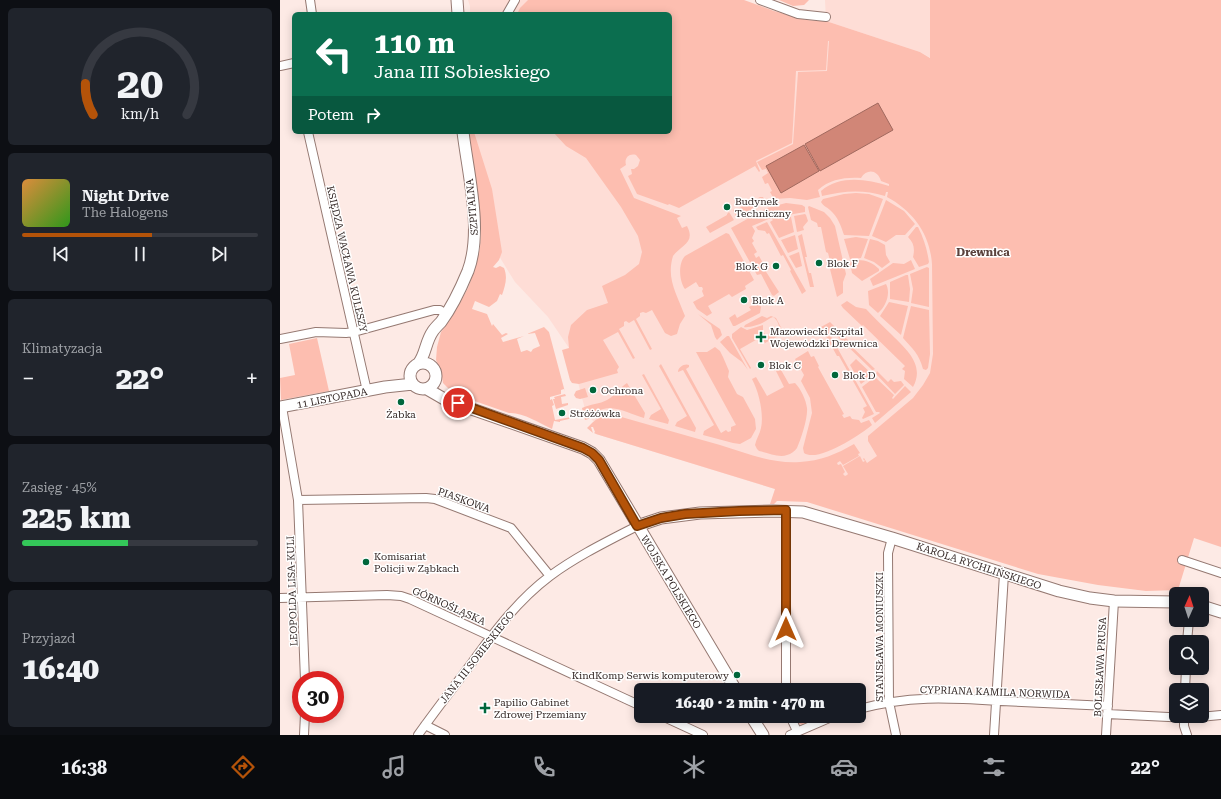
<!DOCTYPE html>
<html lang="pl">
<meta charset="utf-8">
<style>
:root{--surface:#171b24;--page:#20242c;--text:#f1f3f6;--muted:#9ea1a6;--line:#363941;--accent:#b45309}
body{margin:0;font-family:"Roboto Serif",serif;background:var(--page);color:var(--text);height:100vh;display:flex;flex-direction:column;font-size:15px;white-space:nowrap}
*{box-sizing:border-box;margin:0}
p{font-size:13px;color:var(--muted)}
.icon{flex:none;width:22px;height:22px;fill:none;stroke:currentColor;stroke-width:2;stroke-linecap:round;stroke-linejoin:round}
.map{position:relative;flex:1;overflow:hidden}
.details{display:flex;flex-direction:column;gap:8px;padding:8px;background:#0d0f14;width:280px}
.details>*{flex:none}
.top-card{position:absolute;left:12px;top:12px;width:380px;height:122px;border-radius:6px;box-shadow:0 2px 10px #0003;background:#0b6e4f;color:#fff;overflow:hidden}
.needle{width:26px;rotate:3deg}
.fabs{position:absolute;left:889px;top:587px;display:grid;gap:8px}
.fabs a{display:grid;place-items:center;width:40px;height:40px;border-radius:6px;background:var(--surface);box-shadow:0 2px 10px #0003;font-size:20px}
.speed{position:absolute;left:12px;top:671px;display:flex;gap:8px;font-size:20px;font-weight:700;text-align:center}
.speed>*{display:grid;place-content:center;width:52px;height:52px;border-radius:50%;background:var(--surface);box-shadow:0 2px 10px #0003;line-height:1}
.speed .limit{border:6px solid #d22;background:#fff;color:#111}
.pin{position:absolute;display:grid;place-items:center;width:34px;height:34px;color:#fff;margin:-17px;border:2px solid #fff;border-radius:50%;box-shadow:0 1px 4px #0007}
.me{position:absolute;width:44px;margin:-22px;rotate:0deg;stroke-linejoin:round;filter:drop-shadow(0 0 3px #0008)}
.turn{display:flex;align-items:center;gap:14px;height:84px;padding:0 16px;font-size:18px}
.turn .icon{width:52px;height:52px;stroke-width:2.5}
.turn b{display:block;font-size:28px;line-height:34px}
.then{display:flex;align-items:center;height:38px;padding:0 16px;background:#0003;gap:8px;font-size:15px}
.big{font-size:30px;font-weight:800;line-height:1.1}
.details .card{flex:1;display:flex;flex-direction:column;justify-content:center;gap:6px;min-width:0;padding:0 14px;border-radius:6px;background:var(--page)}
.details .dial{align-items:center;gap:0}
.dial svg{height:104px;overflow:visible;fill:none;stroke:var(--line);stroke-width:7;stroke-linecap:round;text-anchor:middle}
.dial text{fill:var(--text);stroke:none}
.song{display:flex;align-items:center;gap:12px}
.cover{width:48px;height:48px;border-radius:6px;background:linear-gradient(135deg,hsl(30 70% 55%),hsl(110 70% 35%))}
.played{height:4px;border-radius:2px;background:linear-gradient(90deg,var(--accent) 55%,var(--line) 55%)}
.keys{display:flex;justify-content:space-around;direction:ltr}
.heat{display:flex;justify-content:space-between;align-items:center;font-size:22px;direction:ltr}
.charge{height:6px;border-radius:3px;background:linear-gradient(90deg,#34c759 45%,var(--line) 0)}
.trip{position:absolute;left:354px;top:683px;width:232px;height:40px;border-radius:6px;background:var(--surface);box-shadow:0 2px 10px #0003;font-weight:800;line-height:40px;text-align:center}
.tab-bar{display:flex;height:64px;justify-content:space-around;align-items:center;background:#090b0e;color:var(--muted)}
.tab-bar .icon{width:28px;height:28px}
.tab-bar .on{color:var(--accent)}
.tab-bar b{font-size:18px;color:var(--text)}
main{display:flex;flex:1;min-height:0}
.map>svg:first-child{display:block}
</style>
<main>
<section class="details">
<div class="card dial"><svg viewBox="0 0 100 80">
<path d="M14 69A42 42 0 1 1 86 69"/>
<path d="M14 69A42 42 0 0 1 8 45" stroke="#b45309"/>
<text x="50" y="56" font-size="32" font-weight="700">20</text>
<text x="50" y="72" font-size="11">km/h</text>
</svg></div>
<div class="card">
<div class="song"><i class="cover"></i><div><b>Night Drive</b><p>The Halogens</p></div></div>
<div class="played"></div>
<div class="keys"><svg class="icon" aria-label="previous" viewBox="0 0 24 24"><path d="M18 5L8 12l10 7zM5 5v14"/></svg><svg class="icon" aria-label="pause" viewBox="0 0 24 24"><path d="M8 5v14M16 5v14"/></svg><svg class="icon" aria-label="next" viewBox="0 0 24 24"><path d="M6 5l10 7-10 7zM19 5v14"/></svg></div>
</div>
<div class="card"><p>Klimatyzacja</p>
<div class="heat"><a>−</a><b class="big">22°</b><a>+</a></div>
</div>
<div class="card"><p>Zasięg · 45%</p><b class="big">225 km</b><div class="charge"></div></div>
<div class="card"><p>Przyjazd</p><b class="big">16:40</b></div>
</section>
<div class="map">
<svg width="941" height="735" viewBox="0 0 941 735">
<rect width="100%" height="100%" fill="#fdeae5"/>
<path fill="#feddd6" d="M188,0h241l223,70 5,469 -341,-105 -1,-11 -9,-10 -17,-65 -21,-31 -33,-35 -32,-52 -14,-98h201v-118h-200v-8z
M545,0h105l1,58 -11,-6 -94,-31z"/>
<path fill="#fdbeb0" d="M248,0h216l30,11 33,9 19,1 94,31 10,6v-58h291v547l-27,-9 -16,52 -32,1 -48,-6 -60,-11 -231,-72 -27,-1h-3l-3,3h-4l5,-15 -179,-55 -2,-1 1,-1 -2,-5h-2l2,6 -6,-5c7,-7 14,-14 24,-14 36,10 72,21 109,31 26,8 52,19 80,17 20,-1 37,-8 54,-18l6,9 -2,1 1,2 -16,9 -3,-4 -3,2 1,2 3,-1 4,8 -2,2 2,2 2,-1 1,-1 -5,-8 17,-10 3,6 2,-1 -2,-2 1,-1 3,5 10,-7 -9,-15v-5l45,-38 10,-13 7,-12 3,-19 -1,-90c-2,-30 -19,-53 -45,-67l1,-5h-2l-1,4c-23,-7 -41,-5 -63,0l-1,-5c19,-16 45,-12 68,-5v-2l-8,-3c-3,-11 -14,-13 -20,-3 -15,-1 -31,1 -43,12l2,7 -13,3 -17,-2 -16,1 -4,-7 2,-1 -4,-8 -3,1 -3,-7 6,-4 -2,-4 -4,1 -5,-8 36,-18 5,-72 29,-1 2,-30h-1l-2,29 -30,1 -4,72 -36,18 4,10 -1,1 -4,-6 -76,42 -10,-4 -1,1 -31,-11 -9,-18 4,-2 -1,-5h3l4,-3 2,-6 -4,-5c-7,-2 -12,3 -10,10l-6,4 14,29 47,18 -4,2 5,10 5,-2c9,17 -6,19 -14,30 -7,23 4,38 12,60l-5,8 -3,10 -6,2 -6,-3 -13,-23 -6,3 -3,-1 -3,1v3l-4,3 16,30 -2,1 -16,-30 -5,3 -3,-2 -2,1v4l-5,3 16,29 -2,1 -15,-27 -15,8 16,27 -2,3 1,3 -39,11 -7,-1 -2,-3 -8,-30 7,-2 -1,-11 3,-12 16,-15 21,-7 -6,-17 23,-11 14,-11 3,-12 -4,-16 -17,-29 -35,-49 -20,-12 -13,-14h117v-118h-153l3,-6z
M499,0h30l-5,5 -11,1z
M189,132h5l18,57 10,63 -3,8 -6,7 3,1 4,-2 4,2c4,10 1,18 -2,27l-2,-1 -3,7 -8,6 -14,-6 -3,8 15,5 5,12 1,-2 9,11 4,-2 2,1 -7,4 2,4 21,-6 -7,3 4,13 6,-2 4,2 2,-3 7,-3 -5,-13 -8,1 17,-7 5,5 16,60 -1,-3 -3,1v4l-11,3v3l2,-1 2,6 -2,1 3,14 16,-3 -2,2 -9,2v1l-6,-1 -2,8c-12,-6 -30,-17 -43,-16l-43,-15 -17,-9 -6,-6 -2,-12 -5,-11 1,-13 4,-15 12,-17 15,-27 8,-22 4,-19 1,-18z
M576,193l13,1 14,5 -14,37 -25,-1c-3,-9 -6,-18 -14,-25 -3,-3 -7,-4 -9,-8l2,-3 21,-5z
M480,197h3l1,2 -2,5 -25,14 -4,-8 2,-1 1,1z
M606,200l18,11 11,13 -10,11h-9l-10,7 -14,-6z
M506,203l16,2 3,2v5l-17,3v2h3l3,15 -15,6 -9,-16 3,-2 -2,-2 -19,8 3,5 -3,7 2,3 -2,2 5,9 -3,2 2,4 3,-2 5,9 -1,2 16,25 -5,4 -2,-1 -11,-21 -4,1 -26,-47 36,-20z
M529,206l15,6 6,6 5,8 11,48 -3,8v11l-6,4 -7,-28 2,-1 -4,-15 -2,-1 -5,-25h-3l-1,-4 -6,-3 -3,-13z
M449,212l5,8 -24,13 -4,-6 21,-12v-1z
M525,214l1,1 2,6 -5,6 1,3 -7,2 -3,-16z
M487,222l39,69 -4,3 -12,-23 1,-1 -8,-15 -2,1 -12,-23 -2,1 -2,-3 -7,-1 -2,-3z
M636,227h2c6,12 9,22 11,35l-1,2 -9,3 -6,-10c2,-8 1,-14 -5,-20z
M446,233l3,1 25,46 -9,6 1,3 -14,8 -3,-3 -21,12 4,7 -5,3 -10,-7 -4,-7 11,-6 -2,-5 1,-2 -1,-2h-3l-3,-5 -11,7c-6,-8 -7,-26 0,-33z
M522,234l5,23h-2l4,16h2l3,14h-4l-12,-51z
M515,235l3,14 -10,4 -7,-13z
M576,237l12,2 -7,19 -11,1 -6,-20z
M590,239l8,2 7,4 1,10 4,7 -8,6 -8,-6 -10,-4z
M519,252l3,14 -6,2 -7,-12z
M578,260c8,0 15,3 21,9v2l-17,10 -10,-8 -2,-10 1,-2z
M631,260l4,9 -42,17 -3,-7 23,-16 11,1z
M647,267l2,1v39l-18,-4 2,-14 -3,-15z
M626,275h2l2,14 -1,13 -19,-3v-17z
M606,284c5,9 0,23 -8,29l-9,-8 -1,-14z
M567,301l9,6 10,2c8,9 17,17 26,26 15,15 33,30 21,52l-9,-8 1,-8 -3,-2 3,-3 -42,-41 -1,1 -19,-18 -2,-3z
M478,302l3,5 -1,6 -25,13h-2l-4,-8 6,-4 2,4 14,-8 -2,-3z
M609,302l19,4 -7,29 -21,-19z
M631,306l18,4 1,44 -2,14 -2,2 -3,-1c-4,-15 -10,-20 -20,-31z
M418,314l22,15 2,6 -5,5 -2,-3 -4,-12z
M482,316l5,2 4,-2 5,2 8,15 -19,10 -4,-6 -21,12 11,19 -1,1 -18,-31v-4l9,-7 6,3 16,-5v7l4,4 5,-1 7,-5c1,-4 -2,-11 -6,-13 -4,1 -5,3 -9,5 -5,3 -16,6 -20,5l1,-2z
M550,322l6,6 -4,3 -1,-1 -3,1 46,83 -11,5 -1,-1 3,-6 -2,-4 4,-2 -28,-50h-2l-16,-29z
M558,331l10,9 -1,2 28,27 -2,1h-1l-37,-36z
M447,336h2l19,34 -6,-8 -12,-9 -10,-11z
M37,338l12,53 -48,9 -1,-22 15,-3 -6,-31z
M435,347l5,4 3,6 6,14 -1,6 9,17 6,3 12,22 1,10 -5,9 -11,6 -7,-1 -30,-8 1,-4 10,-6 -31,-55 -5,2c0,-5 7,-9 11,-7v2l-3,2 35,64 5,-3 2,2 3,-1v-4l5,-2 -40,-73h11z
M528,351l3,6 3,-1 5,10 -1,1 26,47 -2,1 2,3 6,-2 2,3 7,1 2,3 8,-3 3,5c-12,10 -54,38 -68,28l-1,-5 9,-35 -2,-15 -9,-17 3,-6 -9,-16z
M576,359l17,16 -12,9 -11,-19z
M496,361l13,23 6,-1c6,6 11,17 12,25 1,10 -6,31 -10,40 -2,3 -6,6 -10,7 -8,3 -19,-2 -28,-4l-2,-2 -2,-4c1,-6 5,-11 6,-17 3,-14 -2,-36 -9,-49l4,-2 11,19 17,-9 -12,-24z
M381,364l35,64 -1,4 -20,-6 2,-4 10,-6 -28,-50z
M597,371l11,11 3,-3 3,3 7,-1 3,4 -9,9 -19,-20z
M364,374l25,46 -1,4 -19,-5 2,-4 10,-6 -19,-34z
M595,377l19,18 -2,3 1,1 12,-13 6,6 -36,31 -3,-5 8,-5 -1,-1h-3l-14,-25z
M347,383l18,30 -1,5c-13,-4 -31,-14 -44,-8 -6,3 -9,9 -15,10l-3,-12c8,-4 18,-4 25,-8 8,-4 12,-12 20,-17z
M305,388l3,9 -8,2 -4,-1 -2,-3 2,-4z
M285,394l1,2 -5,1 1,7 6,-1v2l-12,4 -3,-10h2l-1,-2z
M515,716l8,3 6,-3h15l-22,9 -5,-2 1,-1z"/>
<path fill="#d18677" stroke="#a1695e" d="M598,103l15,27 -73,41 -15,-27z
M524,145l15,26 -38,22 -15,-27z"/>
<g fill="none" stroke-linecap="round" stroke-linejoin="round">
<defs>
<path id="street" d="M30,0l2,14
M480,0l38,14 28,3
M227,14l8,-14
M0,66l14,-3
M28,132l59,259
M0,339l36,-7 30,1 8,-1 80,-22h6l6,4
M2,407l16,93 7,180
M18,500l128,-2 9,1 76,29 39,48
M612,538l-4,15 1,149 7,33
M902,560l39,13
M0,598l107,-3 14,1 9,3 231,107
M907,642l2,-22
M506,690v-179
M905,690l1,-22
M579,709c51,-14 91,-11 142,-8 36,2 71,3 107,5
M827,714l82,4 32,-3
M382,716l41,19
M510,716l7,15
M904,716v10l3,9
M145,725l20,10
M24,735l1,-21
M138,735c17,-24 35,-47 53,-71 23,-32 47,-64 79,-88 27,-20 58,-35 87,-50
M510,735l44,-19
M714,735l10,-161
M826,735l8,-134"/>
<path id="secondary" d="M177,0l1,14
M130 376a13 13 0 1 1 26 0a13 13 0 1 1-26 0Z
M138,364c8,-9 7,-22 15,-33 2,-3 5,-6 8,-9 11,-15 20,-34 27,-51 15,-40 0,-97 -5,-139
M147,389l19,11 137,48 9,5 7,7 137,230
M0,407l105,-20 28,-3
M357,526l24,-8 39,-5 73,-2 30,1 89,26 167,53 31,7 24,3 62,1
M922,606l19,6
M471,716l12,19"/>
</defs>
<use href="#street" stroke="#957972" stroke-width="10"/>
<use href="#secondary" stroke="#957972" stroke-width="13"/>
<use href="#street" stroke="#fff" stroke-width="8"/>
<use href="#secondary" stroke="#fff" stroke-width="11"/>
</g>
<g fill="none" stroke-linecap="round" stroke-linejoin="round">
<defs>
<path id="route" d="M178,403l125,45 9,5 7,7 38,66 24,-8 24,-4 54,-3 47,-1v119"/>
</defs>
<use href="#route" stroke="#753606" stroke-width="10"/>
<use href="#route" stroke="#b45309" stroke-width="7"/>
</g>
<g fill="#00673c" stroke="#fff" stroke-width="1.5">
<circle cx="447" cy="207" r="4"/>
<circle cx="539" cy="263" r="4"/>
<circle cx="496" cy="266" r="4"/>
<circle cx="464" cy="300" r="4"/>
<path d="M479 331h4v4h4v4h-4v4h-4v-4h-4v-4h4z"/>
<circle cx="481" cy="365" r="4"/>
<circle cx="555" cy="375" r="4"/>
<circle cx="313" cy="390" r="4"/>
<circle cx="121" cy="402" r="4"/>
<circle cx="282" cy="413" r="4"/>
<circle cx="86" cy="562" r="4"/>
<circle cx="457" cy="675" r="4"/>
<path d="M203 702h4v4h4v4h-4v4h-4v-4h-4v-4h4z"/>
</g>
<g text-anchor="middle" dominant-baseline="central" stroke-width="3" stroke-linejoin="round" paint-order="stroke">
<g font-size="10" fill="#322624" stroke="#fff" text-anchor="start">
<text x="455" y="201">Budynek<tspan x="455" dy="12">Techniczny</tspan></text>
<text x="547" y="263">Blok F</text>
<text x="488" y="266" text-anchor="end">Blok G</text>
<text x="472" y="300">Blok A</text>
<text x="490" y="331">Mazowiecki Szpital<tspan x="490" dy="12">Wojewódzki Drewnica</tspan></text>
<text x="489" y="365">Blok C</text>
<text x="563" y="375">Blok D</text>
<text x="321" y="390">Ochrona</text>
<text x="290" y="413">Stróżówka</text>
<text x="121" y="414" text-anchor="middle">Żabka</text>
<text x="94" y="556">Komisariat<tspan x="94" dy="12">Policji w Ząbkach</tspan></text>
<text x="449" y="675" text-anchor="end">KindKomp Serwis komputerowy</text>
<text x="214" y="702">Papilio Gabinet<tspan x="214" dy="12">Zdrowej Przemiany</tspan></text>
</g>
<g font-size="10" fill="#322624" stroke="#fff">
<text transform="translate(192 207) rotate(-95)">SZPITALNA</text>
<text transform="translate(67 259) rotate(77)">KSIĘDZA WACŁAWA KULESZY</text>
<text transform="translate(52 398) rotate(-11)">11 LISTOPADA</text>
<text transform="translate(184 500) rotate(20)">PIASKOWA</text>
<text transform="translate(699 566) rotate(18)">KAROLA RYCHLIŃSKIEGO</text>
<text transform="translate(391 582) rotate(59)">WOJSKA POLSKIEGO</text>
<text transform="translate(12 591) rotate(-92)">LEOPOLDA LISA-KULI</text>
<text transform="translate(169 606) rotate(24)">GÓRNOŚLĄSKA</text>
<text transform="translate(599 637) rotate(-90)">STANISŁAWA MONIUSZKI</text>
<text transform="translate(197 657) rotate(-52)">JANA III SOBIESKIEGO</text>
<text transform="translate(820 667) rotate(-87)">BOLESŁAWA PRUSA</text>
<text transform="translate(715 692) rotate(2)">CYPRIANA KAMILA NORWIDA</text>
</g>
<g font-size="11" font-weight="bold" fill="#5b423d" stroke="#fff">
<text x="703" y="252">Drewnica</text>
</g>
</g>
</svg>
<div class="fabs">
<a><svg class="needle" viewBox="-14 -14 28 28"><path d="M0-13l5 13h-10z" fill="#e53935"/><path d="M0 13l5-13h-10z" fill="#9ea1a6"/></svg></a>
<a><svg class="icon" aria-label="search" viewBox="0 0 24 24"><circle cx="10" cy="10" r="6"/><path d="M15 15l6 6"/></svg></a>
<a><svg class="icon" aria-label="layers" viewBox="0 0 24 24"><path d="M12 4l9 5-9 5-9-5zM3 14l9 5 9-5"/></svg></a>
</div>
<div class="speed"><div class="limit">30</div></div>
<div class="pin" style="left:178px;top:403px;background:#d93025"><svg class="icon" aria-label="arrive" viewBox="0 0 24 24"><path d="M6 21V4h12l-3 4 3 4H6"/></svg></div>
<svg class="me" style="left:506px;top:629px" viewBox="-20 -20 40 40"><path d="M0-17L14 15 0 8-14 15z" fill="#b45309" stroke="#fff" stroke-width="4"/></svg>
<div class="trip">16:40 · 2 min · 470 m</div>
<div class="top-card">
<div class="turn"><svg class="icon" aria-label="left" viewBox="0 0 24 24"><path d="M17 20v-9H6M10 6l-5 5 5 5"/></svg><div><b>110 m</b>Jana III Sobieskiego</div></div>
<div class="then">Potem<svg class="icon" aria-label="right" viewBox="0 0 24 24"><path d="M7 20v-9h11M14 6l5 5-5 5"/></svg></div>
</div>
</div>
</main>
<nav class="tab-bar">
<b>16:38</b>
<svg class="icon on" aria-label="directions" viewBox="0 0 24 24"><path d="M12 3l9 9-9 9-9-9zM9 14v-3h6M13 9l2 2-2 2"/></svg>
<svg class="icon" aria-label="music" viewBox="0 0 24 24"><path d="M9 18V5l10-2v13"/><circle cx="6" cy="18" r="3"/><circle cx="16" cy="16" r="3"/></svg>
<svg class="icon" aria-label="phone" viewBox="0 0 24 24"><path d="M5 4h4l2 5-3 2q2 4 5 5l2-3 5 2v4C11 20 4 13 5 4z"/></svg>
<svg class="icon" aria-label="climate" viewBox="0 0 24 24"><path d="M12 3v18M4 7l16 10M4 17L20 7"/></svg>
<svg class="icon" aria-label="car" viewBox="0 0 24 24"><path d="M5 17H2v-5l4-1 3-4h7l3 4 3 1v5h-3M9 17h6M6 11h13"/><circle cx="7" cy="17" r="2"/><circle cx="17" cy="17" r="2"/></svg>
<svg class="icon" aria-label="filters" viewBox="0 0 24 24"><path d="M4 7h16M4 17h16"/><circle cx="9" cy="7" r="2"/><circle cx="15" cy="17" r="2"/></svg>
<b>22°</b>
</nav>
